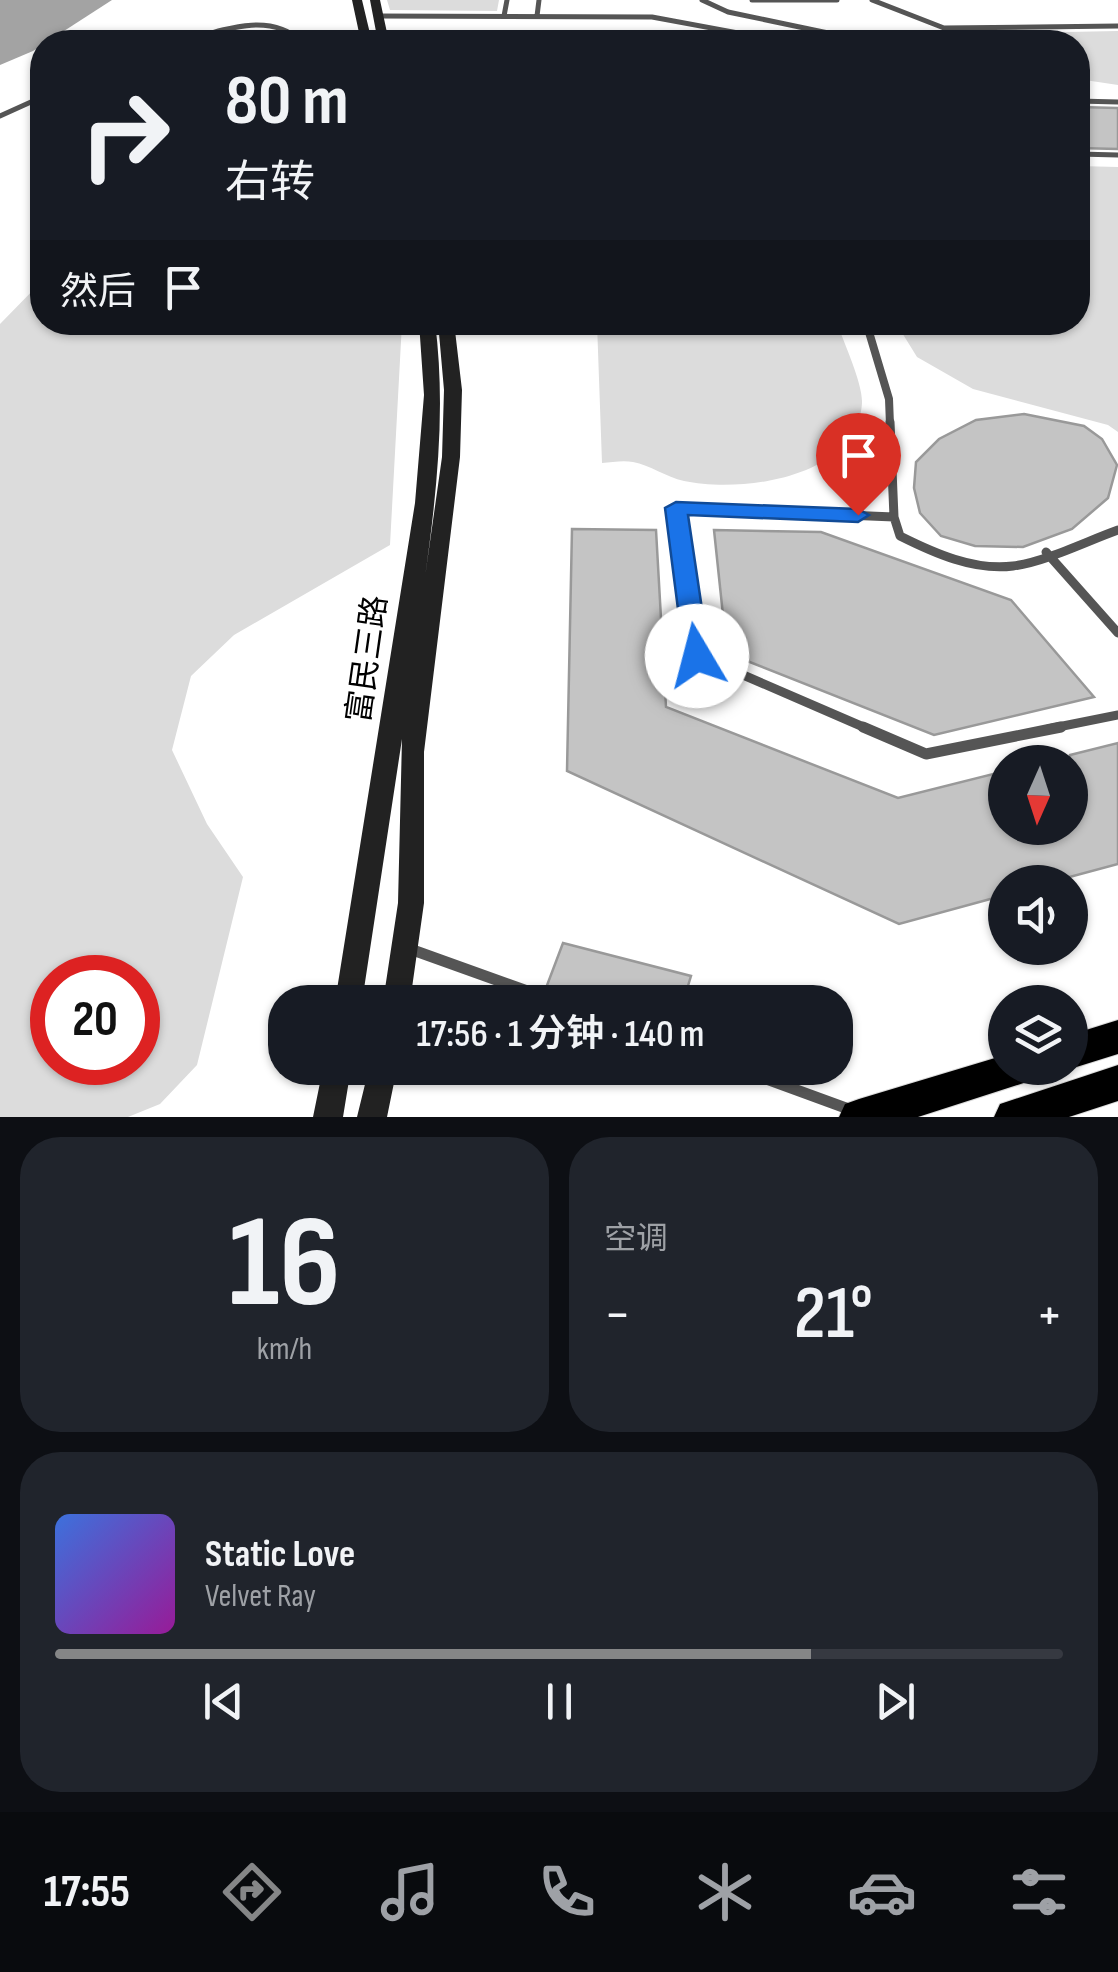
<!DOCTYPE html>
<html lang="zh">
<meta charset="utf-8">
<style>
:root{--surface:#171b24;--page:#20242c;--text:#f1f3f6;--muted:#9ea1a6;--line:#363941;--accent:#858687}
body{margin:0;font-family:"Sofia Sans Condensed","Noto Sans SC",sans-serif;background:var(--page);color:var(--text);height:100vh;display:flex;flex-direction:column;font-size:38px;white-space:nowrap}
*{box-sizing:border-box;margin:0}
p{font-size:32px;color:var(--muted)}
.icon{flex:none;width:55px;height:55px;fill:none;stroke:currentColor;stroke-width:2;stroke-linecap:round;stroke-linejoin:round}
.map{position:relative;height:1117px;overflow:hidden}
.details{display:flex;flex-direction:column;gap:20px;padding:20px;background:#0d0f14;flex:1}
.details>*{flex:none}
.banner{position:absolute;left:30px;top:30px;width:1060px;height:305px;border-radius:40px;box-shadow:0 2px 8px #0004;background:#171b24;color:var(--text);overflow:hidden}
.needle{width:65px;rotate:183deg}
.buttons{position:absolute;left:988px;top:745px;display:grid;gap:20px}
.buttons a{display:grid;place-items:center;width:100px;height:100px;border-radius:50%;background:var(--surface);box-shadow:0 2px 8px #0004;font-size:50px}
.speed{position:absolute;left:30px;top:955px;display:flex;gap:20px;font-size:50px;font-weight:700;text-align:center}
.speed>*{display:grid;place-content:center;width:130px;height:130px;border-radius:50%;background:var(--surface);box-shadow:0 2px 8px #0004;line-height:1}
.speed .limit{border:15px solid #d22;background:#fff;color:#111}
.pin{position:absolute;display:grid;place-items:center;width:85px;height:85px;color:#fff;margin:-102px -42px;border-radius:50% 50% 50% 0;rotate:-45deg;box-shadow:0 0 10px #0007}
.pin .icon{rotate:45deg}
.me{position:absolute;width:110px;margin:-55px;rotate:352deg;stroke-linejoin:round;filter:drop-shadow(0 0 8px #0008)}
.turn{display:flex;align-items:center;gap:35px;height:210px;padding:0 30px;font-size:45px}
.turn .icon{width:130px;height:130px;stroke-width:2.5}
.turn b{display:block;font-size:70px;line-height:85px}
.then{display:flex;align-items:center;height:95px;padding:0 30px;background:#0003;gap:20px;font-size:38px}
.big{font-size:75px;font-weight:600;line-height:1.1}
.details .widget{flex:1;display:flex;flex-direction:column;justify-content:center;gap:15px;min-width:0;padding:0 35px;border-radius:40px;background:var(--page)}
.details .dial{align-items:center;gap:0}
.dial b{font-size:130px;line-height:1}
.song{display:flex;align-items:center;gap:30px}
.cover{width:120px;height:120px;border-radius:15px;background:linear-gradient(135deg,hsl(220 70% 55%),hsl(300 70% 35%))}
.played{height:10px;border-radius:5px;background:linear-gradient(90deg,var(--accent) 75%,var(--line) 75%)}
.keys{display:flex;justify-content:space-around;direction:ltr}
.heat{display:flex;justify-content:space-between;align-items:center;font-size:55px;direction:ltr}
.details .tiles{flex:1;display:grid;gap:20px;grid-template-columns:1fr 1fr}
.widget:last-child{grid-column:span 2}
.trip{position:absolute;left:268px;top:985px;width:585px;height:100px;border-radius:40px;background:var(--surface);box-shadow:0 2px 8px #0004;font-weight:600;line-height:100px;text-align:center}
.tabs{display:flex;height:160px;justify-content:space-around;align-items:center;background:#090b0e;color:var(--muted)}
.tabs .icon{width:70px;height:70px}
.tabs .on{color:var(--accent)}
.tabs b{font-size:45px;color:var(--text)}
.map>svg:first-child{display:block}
</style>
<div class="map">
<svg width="1118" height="1117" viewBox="0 0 1118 1117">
<rect width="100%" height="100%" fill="#fff"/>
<path fill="#dcdcdc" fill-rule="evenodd" d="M387,0h112l-2,11 -107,-1z
M1118,31v54l-40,-6v-37h-125l9,-8z
M1078,166l40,1v265l-10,-7 -135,-36 -56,-32 -21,-34 182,-1z
M42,281v41l360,1 -12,222 -156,90 -43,41 -19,74 35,74 36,53 -46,188 -37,39 -32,13h-128v-793zM52,978h86v84h-86z
M597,323h240c7,20 26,61 25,80 -5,76 -122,90 -178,78 -18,-4 -34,-16 -51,-19 -9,-2 -21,0 -31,1z"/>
<path fill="#a3a3a3" d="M0,0h112l-79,51 -33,14z"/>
<path fill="#c4c4c4" stroke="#999" stroke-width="2.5" d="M1078,107l40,1v41l-40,-1z
M1024,414l60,12 18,13 15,26 -9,33 -36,31 -49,18 -48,-1 -34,-10 -21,-23 -6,-25 2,-26 23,-23 37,-19z
M572,529l84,1 10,177 232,91 107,-27v57h65v-73l48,-12v121l-67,18h-46v13l-106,29 -332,-153z
M714,530l107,2 190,68 83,97 -160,38 -207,-82z
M563,943l128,33 -8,26h-116l-3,-7 -18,-7z"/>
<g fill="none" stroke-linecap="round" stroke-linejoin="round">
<defs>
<path id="trunk" d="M1118,1020v34l-48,15 -4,-1h4v-33z
M1005,1055v13h33l-5,12 -115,37h-79l6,-13 14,-5z
M1118,1065v36l-49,16h-75l6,-13z"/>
</defs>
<use href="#trunk" stroke="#dbdbdb" stroke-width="2"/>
<path stroke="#555" stroke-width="5" d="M702,0l26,12 143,30
M752,0h85
M872,0l72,28 1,5 -8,9
M378,16l274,1 135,25
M504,16l3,-16
M537,16l2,-16
M944,28l174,-2
M182,42c38,-11 87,-32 120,0
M1078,101l40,1
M0,116l42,-19
M1078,154l40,1"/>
<path stroke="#555" stroke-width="8" d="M866,322l23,77 1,26"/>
<path stroke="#555" stroke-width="9" d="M890,422l4,95 6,19c34,17 74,35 113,30 32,-4 74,-25 105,-36
M1046,552l72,81
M868,729l-171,-74 -21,-147 218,9
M1048,729l70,-14"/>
<path stroke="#555" stroke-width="11" d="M863,727l63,27 135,-27
M410,949l148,53
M736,1068l118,43"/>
<path fill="#222" fill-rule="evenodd" d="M352,0h10l10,42h-11z
M370,0h10l9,42h-11z
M419,322h16c11,86 2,169 -10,255l17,-120 2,-67 -6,-68h16l8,68 -2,67 -36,295v151l-14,99h-27l15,-99 4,-164 -40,263h-27l80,-499 9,-108z
M323,1068h28l-8,49h-30z
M369,1068h28l-10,49h-30z"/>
<use href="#trunk" fill="#000" fill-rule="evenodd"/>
</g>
<path fill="#1a73e8" stroke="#114b97" stroke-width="2.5" d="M676,502l182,7 11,6 -11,7 -170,-7 21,141 -12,8 -13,-8 -19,-148z"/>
<g text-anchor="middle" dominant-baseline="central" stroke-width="9" stroke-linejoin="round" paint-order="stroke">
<g font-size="32" fill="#000" stroke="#fff">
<text transform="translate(368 659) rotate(-82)">富民三路</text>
</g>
</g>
</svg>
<div class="buttons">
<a><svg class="needle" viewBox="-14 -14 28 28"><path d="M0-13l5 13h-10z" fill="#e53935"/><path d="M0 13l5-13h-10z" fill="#9ea1a6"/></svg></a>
<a><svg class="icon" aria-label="sound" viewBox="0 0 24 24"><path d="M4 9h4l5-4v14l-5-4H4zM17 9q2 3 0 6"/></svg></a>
<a><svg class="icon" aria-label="layers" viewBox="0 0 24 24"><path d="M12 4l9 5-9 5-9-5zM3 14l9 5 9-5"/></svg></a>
</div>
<div class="speed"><div class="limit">20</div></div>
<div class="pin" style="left:858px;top:515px;background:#d93025"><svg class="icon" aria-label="arrive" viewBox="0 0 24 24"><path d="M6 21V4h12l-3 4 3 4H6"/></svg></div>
<svg class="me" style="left:697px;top:656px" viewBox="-20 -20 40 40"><circle r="19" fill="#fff"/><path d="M0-13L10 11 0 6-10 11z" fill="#1a73e8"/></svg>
<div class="trip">17:56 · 1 分钟 · 140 m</div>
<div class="banner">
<div class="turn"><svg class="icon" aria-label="right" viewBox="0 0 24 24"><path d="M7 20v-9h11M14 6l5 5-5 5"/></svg><div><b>80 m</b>右转</div></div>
<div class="then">然后<svg class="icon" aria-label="arrive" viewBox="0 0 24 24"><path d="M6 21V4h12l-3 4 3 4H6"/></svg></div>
</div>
</div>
<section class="details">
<div class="tiles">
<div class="widget dial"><b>16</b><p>km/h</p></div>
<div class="widget"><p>空调</p>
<div class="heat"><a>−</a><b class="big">21°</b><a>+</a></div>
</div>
<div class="widget">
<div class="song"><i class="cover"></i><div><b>Static Love</b><p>Velvet Ray</p></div></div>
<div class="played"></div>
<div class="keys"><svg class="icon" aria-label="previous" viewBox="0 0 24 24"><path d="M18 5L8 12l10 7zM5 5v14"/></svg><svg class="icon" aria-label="pause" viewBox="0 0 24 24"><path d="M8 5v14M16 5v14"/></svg><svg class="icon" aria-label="next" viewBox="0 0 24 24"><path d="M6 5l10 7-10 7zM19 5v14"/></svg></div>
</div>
</div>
</section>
<nav class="tabs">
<b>17:55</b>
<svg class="icon on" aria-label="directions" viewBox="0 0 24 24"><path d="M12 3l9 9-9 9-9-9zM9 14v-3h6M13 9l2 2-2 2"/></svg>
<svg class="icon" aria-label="music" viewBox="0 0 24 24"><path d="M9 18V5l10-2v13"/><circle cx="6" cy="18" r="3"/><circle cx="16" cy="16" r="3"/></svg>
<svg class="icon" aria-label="phone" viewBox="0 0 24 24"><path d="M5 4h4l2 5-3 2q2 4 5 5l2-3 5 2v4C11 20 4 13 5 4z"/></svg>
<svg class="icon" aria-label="climate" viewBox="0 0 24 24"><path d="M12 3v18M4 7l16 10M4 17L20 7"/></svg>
<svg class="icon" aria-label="car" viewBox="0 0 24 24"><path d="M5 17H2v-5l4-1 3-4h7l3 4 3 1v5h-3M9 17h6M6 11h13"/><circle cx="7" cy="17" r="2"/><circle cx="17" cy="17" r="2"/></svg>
<svg class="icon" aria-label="filters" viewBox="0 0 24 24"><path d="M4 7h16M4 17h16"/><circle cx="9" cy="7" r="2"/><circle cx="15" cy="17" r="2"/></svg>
</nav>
